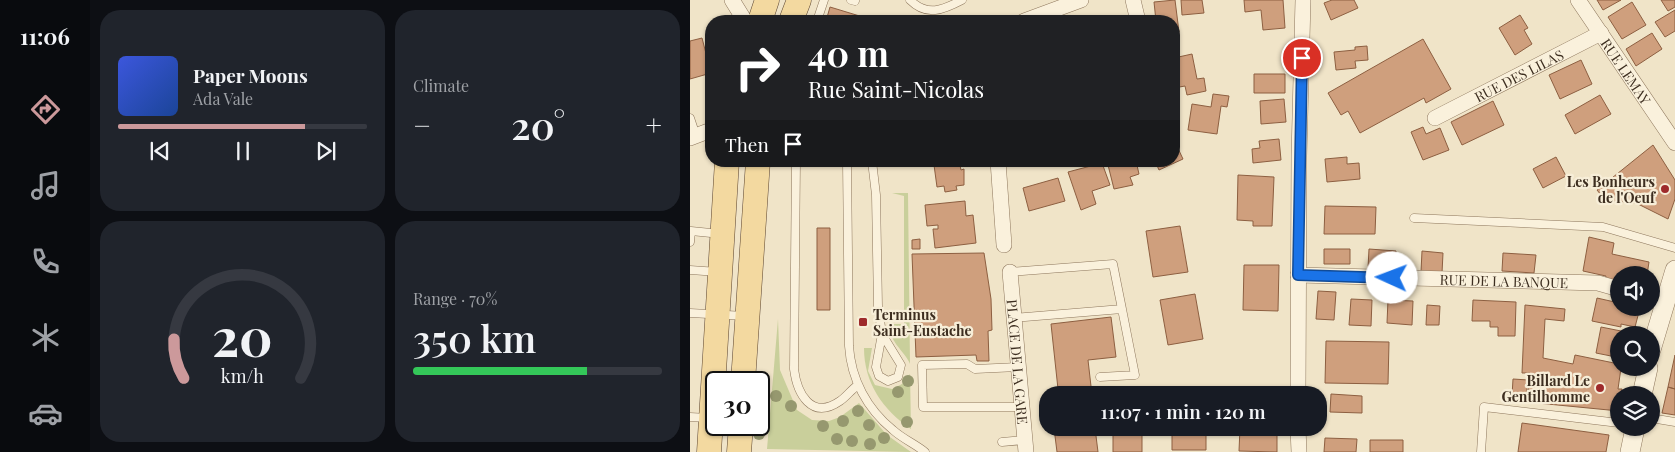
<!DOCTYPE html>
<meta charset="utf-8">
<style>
:root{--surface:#171b24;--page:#20242c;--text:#f1f3f6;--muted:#9ea1a6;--line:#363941;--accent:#cc999b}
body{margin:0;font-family:"Playfair Display",serif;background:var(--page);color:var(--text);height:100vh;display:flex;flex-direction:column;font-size:19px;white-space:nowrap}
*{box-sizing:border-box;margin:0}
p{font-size:16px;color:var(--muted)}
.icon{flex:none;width:28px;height:28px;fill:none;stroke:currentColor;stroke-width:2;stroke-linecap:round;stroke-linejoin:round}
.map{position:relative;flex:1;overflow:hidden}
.sheet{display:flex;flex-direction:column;gap:10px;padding:10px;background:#0d0f14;width:600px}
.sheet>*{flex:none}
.top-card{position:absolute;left:15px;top:15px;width:475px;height:152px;border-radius:20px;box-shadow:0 1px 4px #0004;background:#202124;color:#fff;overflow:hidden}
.buttons{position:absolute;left:920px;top:266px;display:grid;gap:10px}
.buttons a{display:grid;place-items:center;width:50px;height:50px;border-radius:50%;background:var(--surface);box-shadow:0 1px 4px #0004;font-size:25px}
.speed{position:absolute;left:15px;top:371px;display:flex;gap:10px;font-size:25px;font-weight:700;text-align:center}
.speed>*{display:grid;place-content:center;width:65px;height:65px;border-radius:50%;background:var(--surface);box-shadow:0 1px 4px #0004;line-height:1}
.speed .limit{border:2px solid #111;border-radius:8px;background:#fff;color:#111}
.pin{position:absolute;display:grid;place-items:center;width:42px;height:42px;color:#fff;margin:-21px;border:2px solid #fff;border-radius:50%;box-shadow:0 1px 5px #0007}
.me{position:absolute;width:55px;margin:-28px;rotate:272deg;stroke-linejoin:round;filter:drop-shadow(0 0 4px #0008)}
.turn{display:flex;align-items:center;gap:18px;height:105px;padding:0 20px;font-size:22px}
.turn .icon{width:65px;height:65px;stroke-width:2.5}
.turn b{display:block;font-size:35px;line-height:42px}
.then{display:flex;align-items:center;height:48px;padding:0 20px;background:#0003;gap:10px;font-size:19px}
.big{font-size:38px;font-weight:600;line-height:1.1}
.sheet .widget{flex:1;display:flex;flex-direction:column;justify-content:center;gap:8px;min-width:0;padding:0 18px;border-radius:20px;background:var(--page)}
.sheet .dial{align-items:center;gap:0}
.dial svg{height:130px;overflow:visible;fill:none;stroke:var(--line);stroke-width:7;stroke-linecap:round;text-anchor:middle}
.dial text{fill:var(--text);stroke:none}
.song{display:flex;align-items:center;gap:15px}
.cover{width:60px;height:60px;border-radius:8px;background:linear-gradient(135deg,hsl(230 70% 55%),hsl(220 70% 35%))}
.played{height:5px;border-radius:2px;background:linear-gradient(90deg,var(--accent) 75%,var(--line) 75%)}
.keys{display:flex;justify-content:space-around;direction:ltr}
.heat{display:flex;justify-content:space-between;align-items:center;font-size:28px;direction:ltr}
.charge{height:8px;border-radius:4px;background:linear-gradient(90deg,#34c759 70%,var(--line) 0)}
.sheet .tiles{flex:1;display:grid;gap:10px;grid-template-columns:repeat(2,1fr)}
.trip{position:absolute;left:349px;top:386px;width:288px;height:50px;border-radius:20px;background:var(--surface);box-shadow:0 1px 4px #0004;font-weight:600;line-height:50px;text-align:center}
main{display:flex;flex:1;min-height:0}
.menu{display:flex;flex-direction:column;width:90px;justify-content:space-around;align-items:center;background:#090b0e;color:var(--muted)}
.menu .icon{width:35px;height:35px}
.menu .active{color:var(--accent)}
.menu b{font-size:22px;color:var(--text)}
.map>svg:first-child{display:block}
</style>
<main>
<nav class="menu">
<b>11:06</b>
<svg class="icon active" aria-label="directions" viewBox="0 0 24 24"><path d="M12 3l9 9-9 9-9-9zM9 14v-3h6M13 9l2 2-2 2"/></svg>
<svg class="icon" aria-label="music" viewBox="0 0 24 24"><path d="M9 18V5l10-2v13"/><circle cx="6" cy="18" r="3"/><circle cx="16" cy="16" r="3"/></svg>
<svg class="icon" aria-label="phone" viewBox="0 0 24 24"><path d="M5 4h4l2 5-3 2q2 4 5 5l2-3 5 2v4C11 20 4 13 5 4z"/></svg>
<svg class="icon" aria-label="climate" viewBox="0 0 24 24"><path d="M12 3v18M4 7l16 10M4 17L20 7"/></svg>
<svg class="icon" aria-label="car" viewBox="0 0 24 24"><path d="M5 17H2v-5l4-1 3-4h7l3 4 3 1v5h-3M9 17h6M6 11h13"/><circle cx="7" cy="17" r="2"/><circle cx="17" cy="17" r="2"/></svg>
</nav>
<section class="sheet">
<div class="tiles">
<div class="widget">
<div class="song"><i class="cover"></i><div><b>Paper Moons</b><p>Ada Vale</p></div></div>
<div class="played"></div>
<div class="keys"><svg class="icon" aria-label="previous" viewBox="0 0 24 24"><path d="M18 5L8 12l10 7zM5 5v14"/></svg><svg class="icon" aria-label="pause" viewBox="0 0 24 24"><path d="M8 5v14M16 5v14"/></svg><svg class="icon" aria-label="next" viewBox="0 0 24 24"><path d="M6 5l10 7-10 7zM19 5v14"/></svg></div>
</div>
<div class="widget"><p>Climate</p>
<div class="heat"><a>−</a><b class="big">20°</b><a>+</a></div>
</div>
<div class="widget dial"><svg viewBox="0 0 100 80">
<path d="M14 69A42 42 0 1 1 86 69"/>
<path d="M14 69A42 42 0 0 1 8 45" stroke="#cc999b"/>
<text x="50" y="56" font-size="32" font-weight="700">20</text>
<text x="50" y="72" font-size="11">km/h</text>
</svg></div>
<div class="widget"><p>Range · 70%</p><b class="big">350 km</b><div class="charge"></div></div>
</div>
</section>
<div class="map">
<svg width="985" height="452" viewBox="0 0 985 452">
<rect width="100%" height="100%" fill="#f0e4c8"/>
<path fill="#c9cf9b" d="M202,193h16l2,171c-4,-12 -26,-26 -17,-40h11v-128z
M88,319l2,51 17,40 15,10 17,1 11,-4 19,-14 28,32 24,17 -144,-3z
M174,348h8l-4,23 7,14 17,4 10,-5 8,-10 1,55c-28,-19 -47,-46 -47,-81z"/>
<path fill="#cf9f7d" stroke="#8d5f41" d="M485,0l4,32 -5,1v-12h-18l-2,-19z
M491,0h21l2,13 -22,2z
M554,0h39l2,28 -22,2 -2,-20 -16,2z
M642,0h22l4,8 -27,12 -7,-17z
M907,0h24l-18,10z
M971,0h14v7l-7,4z
M942,2l14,23 -24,14 -14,-22z
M140,7l46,14h-50z
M985,10v21l-10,6 -10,-15z
M830,15l8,13 -4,2 8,14 -17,11 -16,-27z
M962,33l10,16 -26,17 -10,-17z
M12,38l9,35 -21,6v-38z
M733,39l28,50 -25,14 -2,-5 -64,35 -12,-22 -7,4 -13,-22z
M677,46l1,14 -13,1 1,7 -20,2 -2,-18 21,-2v-3z
M502,54l5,25 7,-1 2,13 -19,4 -2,-9 -11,2v-30z
M891,60l11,24 -32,15 -11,-24z
M564,74h31v19h-31z
M523,94l16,2 -2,11 -6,-1 -4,28 -29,-4 4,-26 19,3z
M910,95l11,19 -36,20 -10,-19z
M594,99l2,23 -25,2 -1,-23z
M803,101l11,24 -42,20 -11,-23z
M733,127l3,7 14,-6 9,22 -26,10 -12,-28z
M589,139l2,21 -28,3 -1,-14 8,-1 -1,-7z
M484,140l9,19 -24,11 -4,-9h19z
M963,145l22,35v19l-7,20 -32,-16 -31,-3 -8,-10z
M657,157v7l12,-1 1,16 -33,3 -2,-23z
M866,157l10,19 -23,12 -10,-19z
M263,161h6l2,9 3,-1v16l-8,1 1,4 -12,2 -1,-6 -7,1 -3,-22z
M417,161h29l3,13 -9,3 3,8 -19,4z
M412,163l8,22 -18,6 4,13 -15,6 -13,-38z
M548,175l36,2 -2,49h-19v-5l-16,-1z
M368,178l7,23 -36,10 -6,-23z
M275,201l1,15 7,-1 3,28 -41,5 -2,-19h5v-4l-11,1 -2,-21z
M635,206l51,1 -1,27h-51z
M490,226l8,46 -35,5 -7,-46z
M127,228h13v82h-13z
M899,237l25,6 -2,11 37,8 -2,13h-28v9l-14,-3 1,-5 -23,-5z
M230,239v10h-8v-9z
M634,249h26v15h-26z
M679,249l27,2 -1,19 -27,-2z
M732,251l21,2 -1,20 -21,-1z
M294,253l7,46 1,31 -4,1 1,30h-12l-1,-6 -60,2 -4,-103z
M813,253l33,2 -2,18 -32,-2z
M554,265h35l-1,46 -35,-1z
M628,291l18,1 -2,28 -18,-1z
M505,294l8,45 -35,6 -8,-45z
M907,298l22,5v5h21l-5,19 -14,-3v3l-29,-6z
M661,299l21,1 -1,26 -22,-1z
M698,300l25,1 -1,24 -25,-2z
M783,300l43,2 -1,34h-17v-9h-8v-6h-18z
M737,305l13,1 -1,19h-13z
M835,305l40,4 -1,12 -19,-2 -2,39 30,6 2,-9 44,9v4h2l-3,21h4v6h-3v16l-92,-9 3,-29h-8z
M421,317l5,40 -28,3 4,35h-41l-1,-5 8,-1 -7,-65z
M911,327l30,6v2h-12v20h-3v2l-20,-4z
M636,341l63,1 -1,42 -63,-1z
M985,355v34l-7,-2z
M823,379l15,1 -2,18 -14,-2z
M978,387l7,2v26l-13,-2z
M641,394l31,2v17l-32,-1z
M832,423l87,12 -3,17h-88z
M364,428h41l3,24h-41z
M423,428h29v24h-29z
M482,428h34v22h-34z
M550,428h37v24l-38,-1z
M635,438l32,1 -1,13h-32z
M680,440h33v12h-33z"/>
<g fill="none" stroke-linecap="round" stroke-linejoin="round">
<defs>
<path id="service" d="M161,0l4,1
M220,0c17,17 33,10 52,0
M127,21l7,-21
M0,118l6,18
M106,161l-2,208c3,24 17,52 46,32 6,-4 11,-11 18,-16
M157,161l2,185c2,33 18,63 44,84 10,9 22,14 32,22
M182,161l4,34 2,111 4,28 -6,33 3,9 9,5 10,-4 3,-12 -19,-31
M724,218l189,9 72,21
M0,242l1,-11 30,3
M0,270l28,2
M320,272l103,-8 9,45 -108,9
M0,313l55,3
M328,367l-43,2 -8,-5 -45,1 1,42h99
M410,377l35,-2 -13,-66
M0,417l18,1
M961,418l24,4
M312,442l23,-2
M791,452l3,-45 135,16"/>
<g id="minor">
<path d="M42,0l13,21"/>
<path d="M443,0l5,21"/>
<path id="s1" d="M888,0l97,143"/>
<path d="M334,21l57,-21"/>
<path id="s2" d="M745,118l166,-85"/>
<path d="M0,138l21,-8"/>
<path d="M308,161l6,84"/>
<path id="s3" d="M320,272l16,180"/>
<path id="s4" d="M608,275l300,8 21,6"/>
<path d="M961,297l14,4"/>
<path d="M608,395l1,-239 4,-156"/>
<path d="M608,428l1,24"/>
</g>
<path id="tertiary" d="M961,350l24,-80
M952,395l6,-27
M940,452l5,-24"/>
<path id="primary" d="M70,21l7,-21
M101,21l8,-21
M53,382l15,-221
M19,452l18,-291
M49,452l2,-27"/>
</defs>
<use href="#service" stroke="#8d765c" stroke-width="9"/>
<use href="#minor" stroke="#8d765c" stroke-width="16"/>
<use href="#tertiary" stroke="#8d765c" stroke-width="20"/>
<use href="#primary" stroke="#5b4430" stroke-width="25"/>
<use href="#service" stroke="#faf1dc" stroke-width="8"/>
<use href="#minor" stroke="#faf1dc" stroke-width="15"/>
<use href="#tertiary" stroke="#faf1dc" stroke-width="19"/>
<use href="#primary" stroke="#f3d9a0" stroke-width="24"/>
</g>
<g fill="#96986f">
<circle cx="218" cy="381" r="6"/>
<circle cx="208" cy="392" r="6"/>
<circle cx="86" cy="396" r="6"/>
<circle cx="101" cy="406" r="6"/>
<circle cx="168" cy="411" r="6"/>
<circle cx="153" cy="421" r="6"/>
<circle cx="217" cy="422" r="6"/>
<circle cx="179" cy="425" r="6"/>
<circle cx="133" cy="426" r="6"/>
<circle cx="69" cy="434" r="6"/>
<circle cx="194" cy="438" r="6"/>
<circle cx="147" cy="439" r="6"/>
<circle cx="162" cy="441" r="6"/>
<circle cx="180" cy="444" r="6"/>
</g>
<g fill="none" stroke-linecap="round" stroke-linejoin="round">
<defs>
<path id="route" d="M612,58l-4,217 94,3"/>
</defs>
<use href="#route" stroke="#114b97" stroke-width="12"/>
<use href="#route" stroke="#1a73e8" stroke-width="9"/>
</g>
<g fill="#9e2a2b" stroke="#f7eed8" stroke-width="2">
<circle cx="975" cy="189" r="5"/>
<rect x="168" y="317" width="10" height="10" rx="2.5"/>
<circle cx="910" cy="388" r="5"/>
</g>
<g text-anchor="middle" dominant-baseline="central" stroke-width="4.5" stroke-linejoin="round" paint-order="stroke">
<g font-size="14" fill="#3d2e20" stroke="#f7eed8">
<text stroke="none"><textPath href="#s1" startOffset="86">RUE LEMAY</textPath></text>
<text stroke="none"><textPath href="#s2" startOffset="94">RUE DES LILAS</textPath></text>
<text stroke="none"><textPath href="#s4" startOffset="206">RUE DE LA BANQUE</textPath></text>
<text stroke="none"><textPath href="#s3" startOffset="90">PLACE DE LA GARE</textPath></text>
</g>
<g font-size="14" font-weight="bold" fill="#3d2e20" stroke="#f7eed8" text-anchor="end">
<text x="965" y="181">Les Bonheurs<tspan x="965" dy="16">de l'Oeuf</tspan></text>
<text x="183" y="314" text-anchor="start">Terminus<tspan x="183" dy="16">Saint-Eustache</tspan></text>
<text x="900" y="380">Billard Le<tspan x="900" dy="16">Gentilhomme</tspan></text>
</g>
</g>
</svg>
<div class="buttons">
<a><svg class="icon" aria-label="sound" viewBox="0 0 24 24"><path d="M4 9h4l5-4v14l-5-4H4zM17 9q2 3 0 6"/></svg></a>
<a><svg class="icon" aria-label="search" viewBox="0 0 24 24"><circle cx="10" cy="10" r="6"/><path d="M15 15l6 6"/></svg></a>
<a><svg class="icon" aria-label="layers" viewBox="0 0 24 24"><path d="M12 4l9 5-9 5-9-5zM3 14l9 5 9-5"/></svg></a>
</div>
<div class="speed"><div class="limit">30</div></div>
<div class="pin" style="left:612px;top:58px;background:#d93025"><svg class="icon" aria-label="arrive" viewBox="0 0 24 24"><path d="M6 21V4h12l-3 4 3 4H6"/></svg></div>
<svg class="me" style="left:702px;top:278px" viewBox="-20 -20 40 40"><circle r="19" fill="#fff"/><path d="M0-13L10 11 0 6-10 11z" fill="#1a73e8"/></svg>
<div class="trip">11:07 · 1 min · 120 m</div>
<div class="top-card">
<div class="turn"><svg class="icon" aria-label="right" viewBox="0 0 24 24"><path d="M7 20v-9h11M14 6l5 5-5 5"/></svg><div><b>40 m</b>Rue Saint-Nicolas</div></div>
<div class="then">Then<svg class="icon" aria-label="arrive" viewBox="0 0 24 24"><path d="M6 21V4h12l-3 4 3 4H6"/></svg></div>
</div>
</div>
</main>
